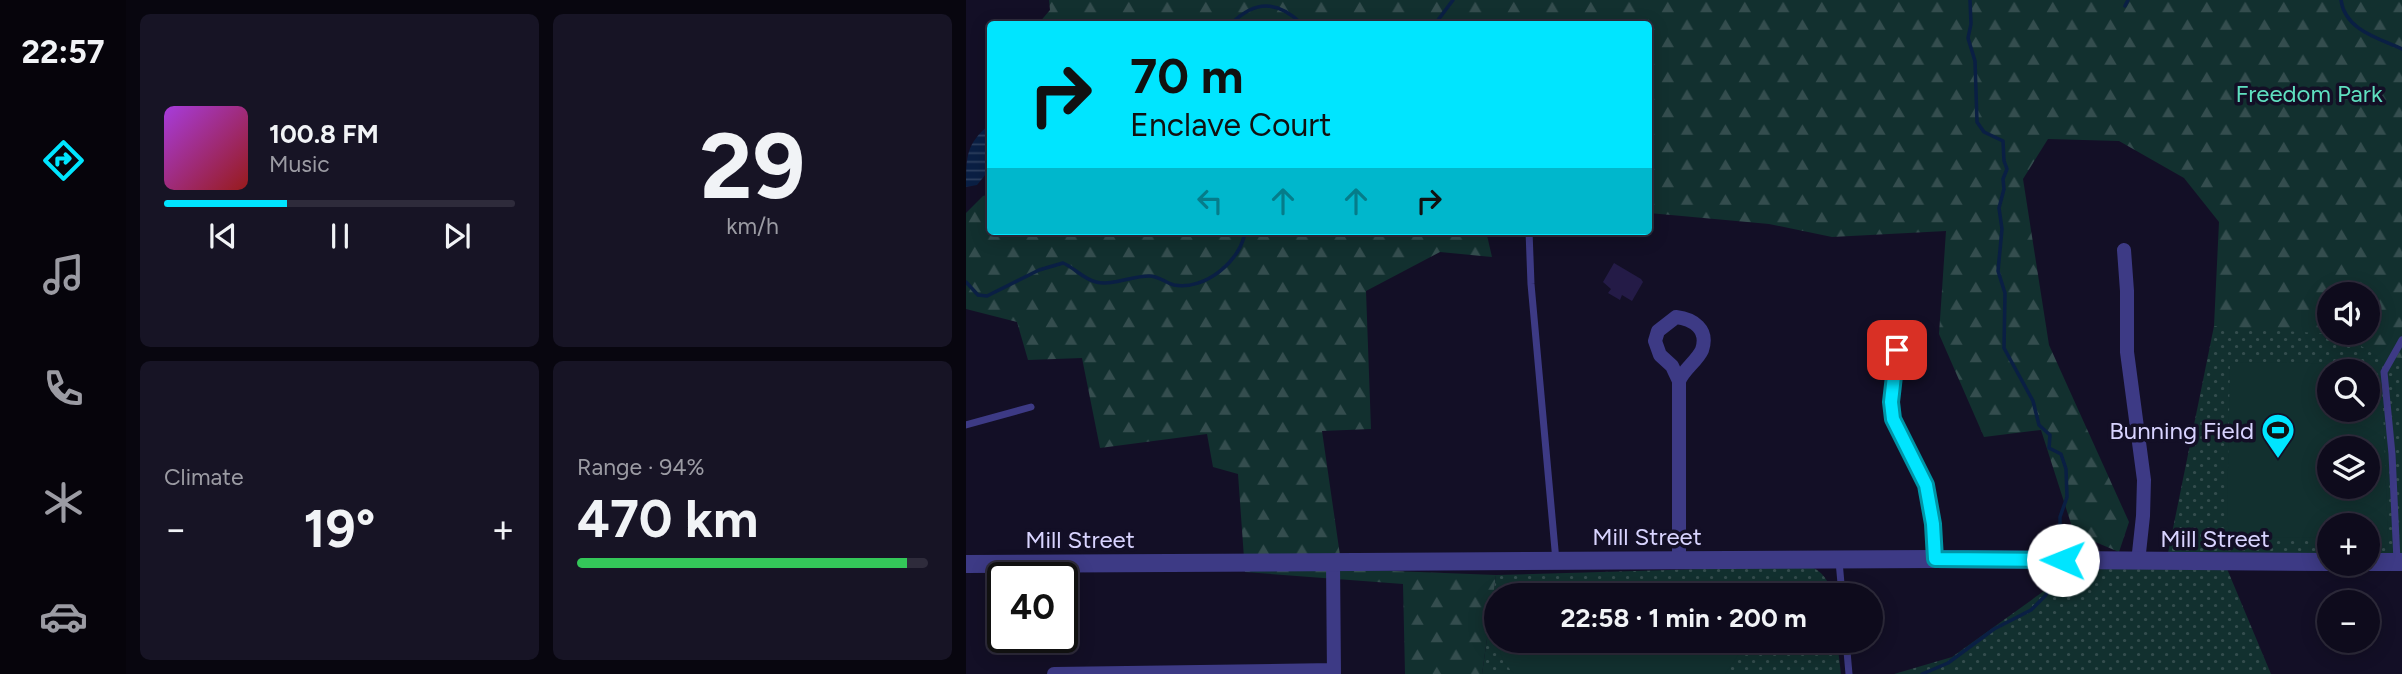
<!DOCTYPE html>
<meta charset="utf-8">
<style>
:root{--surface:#0e0b1c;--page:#171425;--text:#f1f3f6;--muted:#9b9ba3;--line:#2e2b3b;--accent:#00e5ff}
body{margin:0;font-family:Figtree,sans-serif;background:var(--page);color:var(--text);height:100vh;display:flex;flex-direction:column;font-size:26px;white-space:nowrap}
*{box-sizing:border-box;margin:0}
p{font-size:23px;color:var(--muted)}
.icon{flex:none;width:38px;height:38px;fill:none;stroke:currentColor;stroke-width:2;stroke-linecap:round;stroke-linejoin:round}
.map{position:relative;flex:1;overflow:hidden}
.sheet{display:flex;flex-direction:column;gap:14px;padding:14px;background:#08060f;width:840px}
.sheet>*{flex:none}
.hud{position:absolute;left:21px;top:21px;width:665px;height:214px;border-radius:7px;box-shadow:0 4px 18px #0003,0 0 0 2px var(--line);background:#00e5ff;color:#111;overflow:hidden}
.fabs{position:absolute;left:1351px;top:282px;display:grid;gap:14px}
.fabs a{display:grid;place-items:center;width:63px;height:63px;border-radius:50%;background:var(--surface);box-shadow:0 4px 18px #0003,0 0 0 2px var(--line);font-size:35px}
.speed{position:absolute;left:21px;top:562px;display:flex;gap:14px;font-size:35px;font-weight:700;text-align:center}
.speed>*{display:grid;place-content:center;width:91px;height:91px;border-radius:50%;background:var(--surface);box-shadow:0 4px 18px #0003,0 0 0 2px var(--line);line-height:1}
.speed .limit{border:4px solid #111;border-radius:10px;background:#fff;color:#111}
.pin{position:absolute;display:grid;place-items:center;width:60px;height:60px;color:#fff;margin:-30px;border-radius:14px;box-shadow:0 4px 10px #0006}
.me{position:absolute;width:77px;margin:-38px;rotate:271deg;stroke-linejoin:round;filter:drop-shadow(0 0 5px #0008)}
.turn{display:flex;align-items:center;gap:24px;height:147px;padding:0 28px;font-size:32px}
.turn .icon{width:91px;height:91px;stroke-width:2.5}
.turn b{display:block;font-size:49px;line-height:60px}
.lanes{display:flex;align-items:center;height:66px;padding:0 28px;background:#0003;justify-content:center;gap:35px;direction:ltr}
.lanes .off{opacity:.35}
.big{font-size:52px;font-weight:700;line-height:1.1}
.sheet .card{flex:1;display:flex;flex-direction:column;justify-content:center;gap:10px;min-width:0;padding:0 24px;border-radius:10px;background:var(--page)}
.sheet .dial{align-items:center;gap:0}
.dial b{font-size:91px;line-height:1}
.song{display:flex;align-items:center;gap:21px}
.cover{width:84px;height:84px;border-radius:10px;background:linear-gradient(135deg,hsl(280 70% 55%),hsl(0 70% 35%))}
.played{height:7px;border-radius:4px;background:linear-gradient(90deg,var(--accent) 35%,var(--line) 35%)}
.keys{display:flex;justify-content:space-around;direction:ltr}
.heat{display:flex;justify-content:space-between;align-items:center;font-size:38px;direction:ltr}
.charge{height:10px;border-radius:5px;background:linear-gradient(90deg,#34c759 94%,var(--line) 0)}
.sheet .tiles{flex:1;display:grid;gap:14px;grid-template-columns:repeat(2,1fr)}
.trip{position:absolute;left:518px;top:583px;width:399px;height:70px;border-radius:35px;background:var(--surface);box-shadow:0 4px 18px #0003,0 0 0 2px var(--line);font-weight:700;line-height:70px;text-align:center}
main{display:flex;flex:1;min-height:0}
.menu{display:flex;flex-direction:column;width:126px;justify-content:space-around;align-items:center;background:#06040b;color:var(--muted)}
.menu .icon{width:49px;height:49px}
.menu .on{color:var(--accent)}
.menu b{font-size:32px;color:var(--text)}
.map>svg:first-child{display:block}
</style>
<main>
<nav class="menu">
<b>22:57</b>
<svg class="icon on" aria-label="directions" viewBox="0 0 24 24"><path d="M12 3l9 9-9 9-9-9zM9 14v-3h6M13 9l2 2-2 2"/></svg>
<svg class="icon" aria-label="music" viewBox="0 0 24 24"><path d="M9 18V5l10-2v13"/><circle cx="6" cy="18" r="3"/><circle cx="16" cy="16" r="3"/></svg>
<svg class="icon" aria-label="phone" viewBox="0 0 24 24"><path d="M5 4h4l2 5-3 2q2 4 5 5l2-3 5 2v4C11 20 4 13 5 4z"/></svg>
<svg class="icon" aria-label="climate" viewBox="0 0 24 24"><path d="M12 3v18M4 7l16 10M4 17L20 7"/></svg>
<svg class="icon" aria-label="car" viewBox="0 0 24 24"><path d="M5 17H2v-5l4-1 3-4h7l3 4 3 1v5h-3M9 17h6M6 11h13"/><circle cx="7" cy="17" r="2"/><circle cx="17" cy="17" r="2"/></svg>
</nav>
<section class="sheet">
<div class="tiles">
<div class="card">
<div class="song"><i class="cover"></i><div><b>100.8 FM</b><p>Music</p></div></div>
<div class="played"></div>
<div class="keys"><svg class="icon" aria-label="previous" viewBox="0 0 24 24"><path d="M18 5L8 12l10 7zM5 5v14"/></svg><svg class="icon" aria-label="pause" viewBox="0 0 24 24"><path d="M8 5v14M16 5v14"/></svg><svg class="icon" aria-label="next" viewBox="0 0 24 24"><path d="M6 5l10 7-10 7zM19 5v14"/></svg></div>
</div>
<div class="card dial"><b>29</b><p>km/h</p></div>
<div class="card"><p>Climate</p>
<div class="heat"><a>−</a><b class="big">19°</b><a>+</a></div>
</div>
<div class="card"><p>Range · 94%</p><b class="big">470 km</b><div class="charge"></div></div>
</div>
</section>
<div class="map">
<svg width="1436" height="674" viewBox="0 0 1436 674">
<defs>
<pattern id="green-dots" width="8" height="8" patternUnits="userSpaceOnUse" patternTransform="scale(1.75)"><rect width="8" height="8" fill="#12302f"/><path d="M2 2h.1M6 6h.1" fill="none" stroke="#344d4e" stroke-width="1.8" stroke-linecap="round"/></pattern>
<pattern id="forest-firs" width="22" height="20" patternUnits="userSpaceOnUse" patternTransform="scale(1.75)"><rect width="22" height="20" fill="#12302f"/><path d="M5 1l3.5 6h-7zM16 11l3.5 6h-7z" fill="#344d4e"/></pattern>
<pattern id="water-rules" width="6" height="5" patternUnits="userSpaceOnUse" patternTransform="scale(1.75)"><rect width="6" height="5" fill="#0a1f44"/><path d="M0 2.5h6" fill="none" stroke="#2d3f60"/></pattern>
</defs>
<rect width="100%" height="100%" fill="#130f26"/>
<path fill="url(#green-dots)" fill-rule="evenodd" d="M1436,0v559h-34v-34h-39v35l-104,4 46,110h-377l58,-17 138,-99h77l47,-232zM1363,294h39v38h-39zM1363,371h39v39h-39zM1363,448h39v38h-39z
M843,566c14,5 20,15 23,29h-336v45l341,1 4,33h-359l14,-99z"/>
<path fill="url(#forest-firs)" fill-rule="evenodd" d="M83,0h1353v358l-26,-2 -31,-21 -131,-9 5,-104 -35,-44 -65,-37 -71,-2 -25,40 26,166 80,177 -10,30 -45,-19 -33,-103 -57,7 -45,-103 7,-103 -114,6 -63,-13 -120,-11 -1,-189h-610l12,-14zM1363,294h39v38h-39z
M24,194v37h496l6,26 -52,-5 -74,39 5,138 -49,2 20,138 154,6 -14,99h-77l-2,-90 -158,-12 -7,-98 -25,-7 -6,-33 -107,14 -18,-90 -54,2 -11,-38 -51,-13v-96l17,-17z"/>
<path fill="#12302f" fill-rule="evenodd" d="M1323,362l41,2 26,7h-27v39h39v-30l9,10 6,19 5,128h-20v-12h-39v12l-94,1 -5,-4 -3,-13 3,-158zM1402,448v38h-39v-38z
M770,584l1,11h-220l1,-10z
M531,641v-1l244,1 -2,13 -14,20h-211l-11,-13z"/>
<path fill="url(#water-rules)" d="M24,124v45l-13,16 -11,2c0,-31 0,-43 24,-63z"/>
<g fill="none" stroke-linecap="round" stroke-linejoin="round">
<path stroke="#0a1f44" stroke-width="3.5" d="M1004,0l1,24 -3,14 7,23 2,61 7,10 19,9 1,20 3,8 -4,10 1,10 -5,19 3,21 -4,42 7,22 -1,55 29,53 6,24 11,10 -1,13 12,6 5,15 1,28 -7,20v31
M1375,0c4,30 37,38 61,49
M1159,6l3,-6
M265,24c24,-24 46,-24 71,0
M469,24l18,-24
M0,282l12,13 9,1 52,-26 24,-7c12,5 20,16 33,19 17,4 35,-6 53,-6 10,0 17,7 25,9 31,6 68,-25 71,-54
M956,674l26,-11 46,-34 37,-19 14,-14 13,-20"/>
</g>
<path fill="#241b47" d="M648,263l27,16 2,3 -11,19 -10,-6 -2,5 -12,-7 3,-4 -8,-7z"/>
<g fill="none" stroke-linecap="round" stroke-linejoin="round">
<path stroke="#3d3a85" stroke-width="7" d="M563,231l2,53 25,277
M0,425l65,-18
M873,561l3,34
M1431,561l-5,-107 -8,-82 18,-32
M880,640l3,34"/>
<path stroke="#3d3a85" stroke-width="14" d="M1158,250l3,41v61l17,128 -1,36 -5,46
M931,350l-6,52 2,17 32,66 8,39 2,35
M713,381l-7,-15 -12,-11 -5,-14 3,-10 18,-14c17,2 33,12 26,33 -5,11 -18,19 -23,31v179
M367,562l1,112
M88,674l280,-4"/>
<path stroke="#3d3a85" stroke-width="18" d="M1402,562h34
M0,564l969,-5 394,3"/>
</g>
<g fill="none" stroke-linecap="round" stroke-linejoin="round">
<defs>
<path id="route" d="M931,350l-6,52 2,17 33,66 7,39 2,35 128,1"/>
</defs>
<use href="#route" stroke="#0095a6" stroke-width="18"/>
<use href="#route" stroke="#00e5ff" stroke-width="12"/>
</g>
<defs>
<symbol id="stadium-pin" viewBox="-11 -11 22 30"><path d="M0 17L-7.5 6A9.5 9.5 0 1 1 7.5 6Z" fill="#00e5ff" stroke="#130f26"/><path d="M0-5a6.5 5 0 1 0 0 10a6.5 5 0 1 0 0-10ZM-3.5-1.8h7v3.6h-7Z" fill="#111"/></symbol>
</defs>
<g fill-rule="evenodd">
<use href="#stadium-pin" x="1293" y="411" width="38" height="52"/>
</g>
<g text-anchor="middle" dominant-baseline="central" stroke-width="7" stroke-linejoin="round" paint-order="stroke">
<g font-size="24" fill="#5fe0c0" stroke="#130f26">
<text x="1343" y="93">Freedom Park</text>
</g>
<g font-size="24" fill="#d9d4ff" stroke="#130f26" text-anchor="end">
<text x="1288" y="430">Bunning Field</text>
</g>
<g font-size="24" fill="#d9d4ff" stroke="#130f26">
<text x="681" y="536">Mill Street</text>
<text x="1249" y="538">Mill Street</text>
<text x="114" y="539">Mill Street</text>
</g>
</g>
</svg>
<div class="fabs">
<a><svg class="icon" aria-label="sound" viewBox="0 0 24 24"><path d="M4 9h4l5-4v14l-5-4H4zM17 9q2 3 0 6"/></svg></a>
<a><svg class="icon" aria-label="search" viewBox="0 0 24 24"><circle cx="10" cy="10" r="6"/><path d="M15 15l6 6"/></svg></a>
<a><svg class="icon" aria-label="layers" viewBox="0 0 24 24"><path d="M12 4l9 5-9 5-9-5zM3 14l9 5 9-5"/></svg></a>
<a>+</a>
<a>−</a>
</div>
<div class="speed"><div class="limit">40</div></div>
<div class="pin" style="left:931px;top:350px;background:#d93025"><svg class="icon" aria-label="arrive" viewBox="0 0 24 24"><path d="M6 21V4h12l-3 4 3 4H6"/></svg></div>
<svg class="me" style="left:1097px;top:560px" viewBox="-20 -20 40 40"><circle r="19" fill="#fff"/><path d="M0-13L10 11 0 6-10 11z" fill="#00e5ff"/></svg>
<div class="trip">22:58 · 1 min · 200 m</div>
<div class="hud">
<div class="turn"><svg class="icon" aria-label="right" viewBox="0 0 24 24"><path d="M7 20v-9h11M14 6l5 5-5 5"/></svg><div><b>70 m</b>Enclave Court</div></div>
<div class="lanes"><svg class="icon off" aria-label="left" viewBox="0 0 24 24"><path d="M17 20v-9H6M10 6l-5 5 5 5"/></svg><svg class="icon off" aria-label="ahead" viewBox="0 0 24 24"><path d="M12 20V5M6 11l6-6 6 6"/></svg><svg class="icon off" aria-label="ahead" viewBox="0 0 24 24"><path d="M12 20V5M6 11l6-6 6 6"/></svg><svg class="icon" aria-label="right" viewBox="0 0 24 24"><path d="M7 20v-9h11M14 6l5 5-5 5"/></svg></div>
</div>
</div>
</main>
